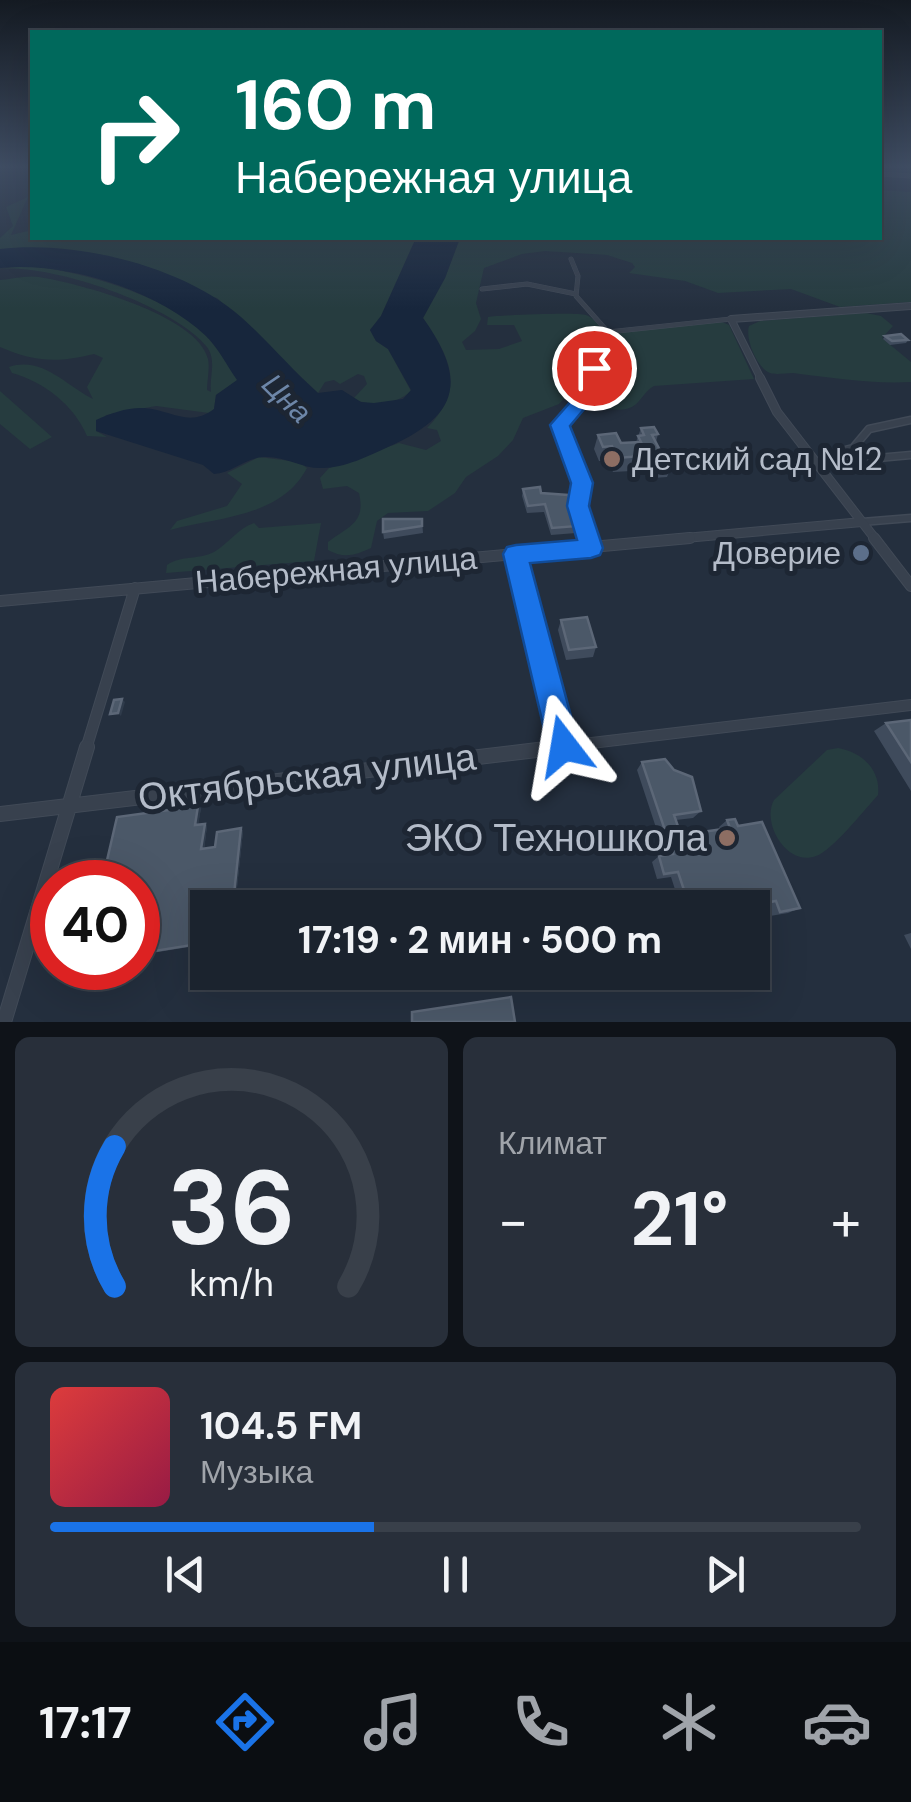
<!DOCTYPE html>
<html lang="ru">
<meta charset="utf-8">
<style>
:root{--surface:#1b232e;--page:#282f3a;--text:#f1f3f6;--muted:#a0a4aa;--line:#39404a;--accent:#1a73e8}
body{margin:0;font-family:"DM Sans",sans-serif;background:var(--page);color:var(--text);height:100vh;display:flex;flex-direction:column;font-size:38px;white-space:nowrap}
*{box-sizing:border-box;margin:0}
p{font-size:32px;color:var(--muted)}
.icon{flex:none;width:55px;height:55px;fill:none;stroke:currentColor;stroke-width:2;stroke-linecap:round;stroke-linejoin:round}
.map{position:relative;height:1022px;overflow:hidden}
.side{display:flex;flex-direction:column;gap:15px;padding:15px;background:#0f1319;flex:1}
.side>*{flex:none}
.banner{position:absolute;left:30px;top:30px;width:852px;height:210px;border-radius:0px;box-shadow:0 10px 40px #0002,0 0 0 2px var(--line);background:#00695c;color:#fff;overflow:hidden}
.speed{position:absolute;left:30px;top:860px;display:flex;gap:20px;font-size:50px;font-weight:700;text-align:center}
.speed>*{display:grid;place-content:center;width:130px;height:130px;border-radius:50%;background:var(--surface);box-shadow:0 10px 40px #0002,0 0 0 2px var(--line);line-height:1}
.speed .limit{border:15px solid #d22;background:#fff;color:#111}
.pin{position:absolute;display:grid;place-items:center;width:85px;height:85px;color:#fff;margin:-42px;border:5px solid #fff;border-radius:50%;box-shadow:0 2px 10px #0007}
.me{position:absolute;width:110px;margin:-55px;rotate:346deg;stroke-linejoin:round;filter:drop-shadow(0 0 8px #0008)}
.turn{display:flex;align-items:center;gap:35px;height:210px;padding:0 40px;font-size:45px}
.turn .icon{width:130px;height:130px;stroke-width:2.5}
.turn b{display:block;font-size:70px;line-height:85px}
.big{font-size:75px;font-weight:700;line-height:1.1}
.side .widget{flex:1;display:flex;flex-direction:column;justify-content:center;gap:15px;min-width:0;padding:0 35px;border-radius:15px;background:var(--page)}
.side .dial{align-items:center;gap:0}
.dial svg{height:260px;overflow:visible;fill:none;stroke:var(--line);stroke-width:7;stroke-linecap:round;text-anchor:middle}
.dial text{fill:var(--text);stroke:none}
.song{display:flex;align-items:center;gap:30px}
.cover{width:120px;height:120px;border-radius:15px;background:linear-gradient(135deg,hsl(0 70% 55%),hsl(340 70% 35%))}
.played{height:10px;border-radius:5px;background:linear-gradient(90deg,var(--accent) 40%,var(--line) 40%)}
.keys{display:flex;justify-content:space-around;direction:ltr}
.heat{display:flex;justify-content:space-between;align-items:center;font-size:55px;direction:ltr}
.side .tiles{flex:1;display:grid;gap:15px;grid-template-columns:1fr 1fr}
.widget:last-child{grid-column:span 2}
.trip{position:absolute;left:190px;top:890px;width:580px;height:100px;border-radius:0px;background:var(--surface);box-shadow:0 10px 40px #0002,0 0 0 2px var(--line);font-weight:700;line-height:100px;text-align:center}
.menu{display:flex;height:160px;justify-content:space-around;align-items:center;background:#0b0e12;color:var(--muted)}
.menu .icon{width:70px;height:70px}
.menu .on{color:var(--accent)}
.menu b{font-size:45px;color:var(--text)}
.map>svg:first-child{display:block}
</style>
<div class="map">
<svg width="911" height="1022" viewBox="0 0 911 1022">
<rect width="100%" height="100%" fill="#242f3e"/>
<path fill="#263c3f" d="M880,190l31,2v110l-71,5 -49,-18 -73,4 -33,-12 -56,-8 6,-6 -3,-4 -25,-8 -62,-4 -23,3 -38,14 -8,35 5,16 -6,12 -13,11 4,8 33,-1 23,-8 -8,-16h-27l1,-8c12,-2 90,-5 98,-2 8,3 13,10 17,17l-10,31 -13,19 -21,22 -36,14 -10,22 -15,16 -32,21 -11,16 -27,18 -40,2 -11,8 -6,27c-15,7 -27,11 -43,2v-8c21,-16 38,-19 31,-49l-12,-7 -24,3 -3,-11 9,-10 70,-25 27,7 15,-9 -4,-11 -10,-2c39,-40 24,-69 -4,-110l22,-40 15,-40h420z
M28,197l-17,38 21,-5v8h384l-35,78 -11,14 6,11 12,8 23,42c-15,14 -39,16 -58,8l14,-15 -3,-8 -6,-2 -18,10 -6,-4 -9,2 -7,11 -101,-95 -217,-49v-11l13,-12 -7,-19z
M29,265c58,9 134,28 177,71 12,12 22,30 32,44l-22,15 -2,14 -5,4 -53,-7 -50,9 -10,16 11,6 -20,-1c-13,-31 -43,-54 -75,-63l-3,-6c34,-11 57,19 84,32l-6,-12 16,-29 -9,-4c-37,9 -59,8 -94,-7v-67c12,-1 26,-5 39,-3 39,6 159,38 169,82 2,10 -1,22 -1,31l4,2c-2,-15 6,-31 -4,-45 -34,-42 -155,-83 -207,-78z
M866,313l15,3 12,10 -11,12 29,24v20c-41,2 -78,-4 -118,-9 -7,0 -17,2 -23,0 -14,-6 -25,-35 -21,-47l11,-5z
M722,322l7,3 25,54 -100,7c-9,5 -12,13 -19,19 -12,9 -33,3 -46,0l-2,-5 24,-66 9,-4z
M0,391l52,46 -22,12 -30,-25z
M259,457l40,5 8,6c-26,49 -87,49 -137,62l7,-9 50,-15 15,-22 -15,-11z
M254,523l5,5 62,-5 -7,38 -148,12 1,-8c14,-10 32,-5 47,-13 15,-9 23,-23 40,-29z
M838,748c24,4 43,22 40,47 -13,14 -46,56 -62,61 -29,11 -55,-33 -42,-56l53,-50z"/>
<path fill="#17263c" d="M416,238h44l-15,40 -22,40c45,63 36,98 -35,129 -19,9 -44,21 -65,21 -21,1 -37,-12 -59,-11 -19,1 -32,16 -50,17l-11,-9 -107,-34v-11c14,-7 33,-13 48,-12 28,2 45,20 70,1l2,-14 21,-15c-10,-14 -19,-33 -32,-45 -48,-45 -140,-74 -205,-67v-19c76,-9 183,17 241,68 27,24 50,52 77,76l24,-3 19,12 13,1 29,-4 8,-9 -23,-41 -12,-8 -6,-11 11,-14z"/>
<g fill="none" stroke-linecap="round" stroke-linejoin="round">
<defs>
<path id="minor-far2" d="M880,174l31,2
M571,259l7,17 -2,20 32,36 -19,49
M482,289l45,-5 49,10
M608,332l123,-13"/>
<path id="minor-far1" d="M821,463l12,-10 20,-5 16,-19 42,-9
M823,463l88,-8
M862,522l49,-4
M589,540l-11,-33 4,-24 -22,-58 21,-22 9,-25"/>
<path id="minor" d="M588,538l3,9"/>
<path id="tertiary-far3" d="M762,381l-31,-62 180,-13"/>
<path id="tertiary-far2" d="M760,378l17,34 99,128
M663,540l199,-18"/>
<path id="tertiary-far1" d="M874,538l37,48
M516,554l48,192
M0,601l690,-63
M86,749l49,-161
M541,749l370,-44"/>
<path id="tertiary" d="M0,814l562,-67
M4,1022l83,-275"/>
</defs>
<use href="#minor-far2" stroke="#414a57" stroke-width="5"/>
<use href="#minor-far1" stroke="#414a57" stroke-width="9"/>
<use href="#minor" stroke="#414a57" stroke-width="10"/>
<use href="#tertiary-far3" stroke="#414a57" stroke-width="8"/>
<use href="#tertiary-far2" stroke="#414a57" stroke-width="10"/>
<use href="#tertiary-far1" stroke="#414a57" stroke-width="12"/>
<use href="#tertiary" stroke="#414a57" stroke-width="16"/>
<use href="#minor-far2" stroke="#38414e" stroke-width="4"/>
<use href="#minor-far1" stroke="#38414e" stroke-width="6"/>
<use href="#minor" stroke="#38414e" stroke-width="8"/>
<use href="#tertiary-far3" stroke="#38414e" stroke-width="6"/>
<use href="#tertiary-far2" stroke="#38414e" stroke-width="8"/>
<use href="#tertiary-far1" stroke="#38414e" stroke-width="10"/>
<use href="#tertiary" stroke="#38414e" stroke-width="14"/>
</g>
<path fill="#3f4b5c" d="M885,336l23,4 -2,3 -16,2 -7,-6z
M641,428l17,6 -2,8 6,12 11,9 -6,14 -14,1 -4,-8 -36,2 -5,-11h-9l-5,-12 4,-14 23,8 15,-1z
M523,489l18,4 37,33 -2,7 -25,2 -7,-23 -17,1 -5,-17z
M422,519l1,14 -39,6 -1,-7z
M561,620l35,27 -3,10 -27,3 -8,-30z
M911,720v71l-37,-60 12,-8z
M642,762l59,49 -8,7 -17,2 5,15 39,-5 -1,-3 8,-7 11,6 62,82 -12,5 -18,3 -4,-11 -15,3h-70l-10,-31 -14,2 -5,-17 7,-6 6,-1 -28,-85z
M201,808l-3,16h7l2,2 -3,23 11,-2 26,-19 2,3 -8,75 -27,2v2l-8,1 -5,35 -49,8 -4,-1 5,-25 -9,1v-47z
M911,933v16l-7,-14z"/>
<path fill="#2f3b4b" d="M122,699l3,3 -4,14 -3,-3z
M198,806l3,2 -3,19 -3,-2z
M205,824l2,2 -3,25 -3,-2z
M241,828l2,3 -8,75 -2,-2z
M197,910l3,1 -5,35 -3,-1z"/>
<path fill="#4b5868" stroke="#5c6777" stroke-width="2.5" d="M901,334l7,6 -16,1 -7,-5z
M654,427l4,7 -6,1 10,19h6l5,9 -14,1 -5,-9 -37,3 -5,-12 -9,1 -5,-12 18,-2 5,10 20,-1 -3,-6 6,-1 -3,-7z
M540,487l1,6 27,2 10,31 -26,2 -7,-24 -17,2 -5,-17z
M383,519h39v7l-39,6z
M587,617l9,30 -27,3 -8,-30z
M122,699l-4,14 -8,1 4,-14z
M911,720v42l-25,-39z
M665,759l9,11 18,7 9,34 -27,4 7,20 49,-7 -3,-8 8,-1 3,7 24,-4 38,86 -20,4 -4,-11 -41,7h-45l-12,-36 -14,2 -5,-18 14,-2 -31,-92z
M198,806l-3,19 10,-1 -4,25 14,-2 2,-15 24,-4 -8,76 -36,6 -5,35 -50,8 5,-27 -9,1v-45h-36l15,-65z
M82,968h34l-2,5 -35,6z
M511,997l4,25h-103v-10z"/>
<linearGradient id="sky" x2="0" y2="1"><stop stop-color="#141a22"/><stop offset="0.54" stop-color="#3f4d63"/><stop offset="1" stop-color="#3f4d63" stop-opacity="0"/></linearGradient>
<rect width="911" height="309" fill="url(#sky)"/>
<path fill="#1a73e8" stroke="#114b97" stroke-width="2.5" d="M594,362l9,6 -13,34 -20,24 23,57 -4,23 14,42 -3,7 -9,3 -61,5 49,183 -5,11 -10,5 -11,-5 -5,-11 -45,-192 4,-7 9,-2 61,-5 -10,-34 4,-23 -21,-58 22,-25 16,-36z"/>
<g fill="#8d6e63" stroke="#1d2633" stroke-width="4">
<circle cx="612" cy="459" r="10"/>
<circle cx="727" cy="838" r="10"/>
</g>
<circle fill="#5c6f8a" stroke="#1d2633" stroke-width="4" cx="861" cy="553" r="10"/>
<g text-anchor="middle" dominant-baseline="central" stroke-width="10" stroke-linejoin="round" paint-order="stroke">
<g font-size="30" font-style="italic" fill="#6d86a8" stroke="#1d2633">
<text transform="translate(287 398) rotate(45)">Цна</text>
</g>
<g font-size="32" fill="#b4bcc9" stroke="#1d2633" text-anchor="start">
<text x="632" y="459">Детский сад №12</text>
<text x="841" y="553" text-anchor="end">Доверие</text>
</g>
<g font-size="32" fill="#b4bcc9" stroke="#1d2633">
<text transform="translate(336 570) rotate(-5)">Набережная улица</text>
</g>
<g font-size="38" fill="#b4bcc9" stroke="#1d2633">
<text transform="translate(307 777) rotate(-7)">Октябрьская улица</text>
</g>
<g font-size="38" fill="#b4bcc9" stroke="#1d2633" text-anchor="end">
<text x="707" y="838">ЭКО Техношкола</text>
</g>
</g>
</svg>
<div class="speed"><div class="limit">40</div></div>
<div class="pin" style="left:594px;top:368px;background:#d93025"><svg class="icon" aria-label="arrive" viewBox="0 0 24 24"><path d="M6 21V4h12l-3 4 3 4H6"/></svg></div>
<svg class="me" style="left:564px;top:746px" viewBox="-20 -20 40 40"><path d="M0-17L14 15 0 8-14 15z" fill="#1a73e8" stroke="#fff" stroke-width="4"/></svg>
<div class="trip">17:19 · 2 мин · 500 m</div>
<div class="banner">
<div class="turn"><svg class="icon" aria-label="right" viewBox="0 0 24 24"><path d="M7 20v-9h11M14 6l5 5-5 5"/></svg><div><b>160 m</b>Набережная улица</div></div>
</div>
</div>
<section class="side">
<div class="tiles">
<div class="widget dial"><svg viewBox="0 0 100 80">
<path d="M14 69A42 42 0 1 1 86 69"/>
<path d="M14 69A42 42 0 0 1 14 26" stroke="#1a73e8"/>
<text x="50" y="56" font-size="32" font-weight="700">36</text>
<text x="50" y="72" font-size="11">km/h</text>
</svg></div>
<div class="widget"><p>Климат</p>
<div class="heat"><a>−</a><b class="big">21°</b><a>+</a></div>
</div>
<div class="widget">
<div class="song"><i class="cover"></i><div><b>104.5 FM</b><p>Музыка</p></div></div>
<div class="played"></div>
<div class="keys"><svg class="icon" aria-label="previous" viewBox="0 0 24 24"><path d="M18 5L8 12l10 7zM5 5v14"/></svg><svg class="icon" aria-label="pause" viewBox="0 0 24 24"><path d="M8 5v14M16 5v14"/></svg><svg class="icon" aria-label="next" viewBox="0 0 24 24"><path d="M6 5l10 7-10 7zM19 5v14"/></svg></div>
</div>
</div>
</section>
<nav class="menu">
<b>17:17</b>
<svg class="icon on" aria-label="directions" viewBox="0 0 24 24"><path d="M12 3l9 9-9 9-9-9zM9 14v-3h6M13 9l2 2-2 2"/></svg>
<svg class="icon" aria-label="music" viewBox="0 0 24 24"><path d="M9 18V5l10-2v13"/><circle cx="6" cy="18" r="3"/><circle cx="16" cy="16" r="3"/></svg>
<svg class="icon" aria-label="phone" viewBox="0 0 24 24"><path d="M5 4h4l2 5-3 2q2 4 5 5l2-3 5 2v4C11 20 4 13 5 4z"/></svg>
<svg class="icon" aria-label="climate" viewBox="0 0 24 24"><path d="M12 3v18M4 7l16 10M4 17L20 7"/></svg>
<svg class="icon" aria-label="car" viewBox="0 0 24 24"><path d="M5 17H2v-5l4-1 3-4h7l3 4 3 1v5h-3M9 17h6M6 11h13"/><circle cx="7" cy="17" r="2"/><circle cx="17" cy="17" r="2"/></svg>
</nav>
